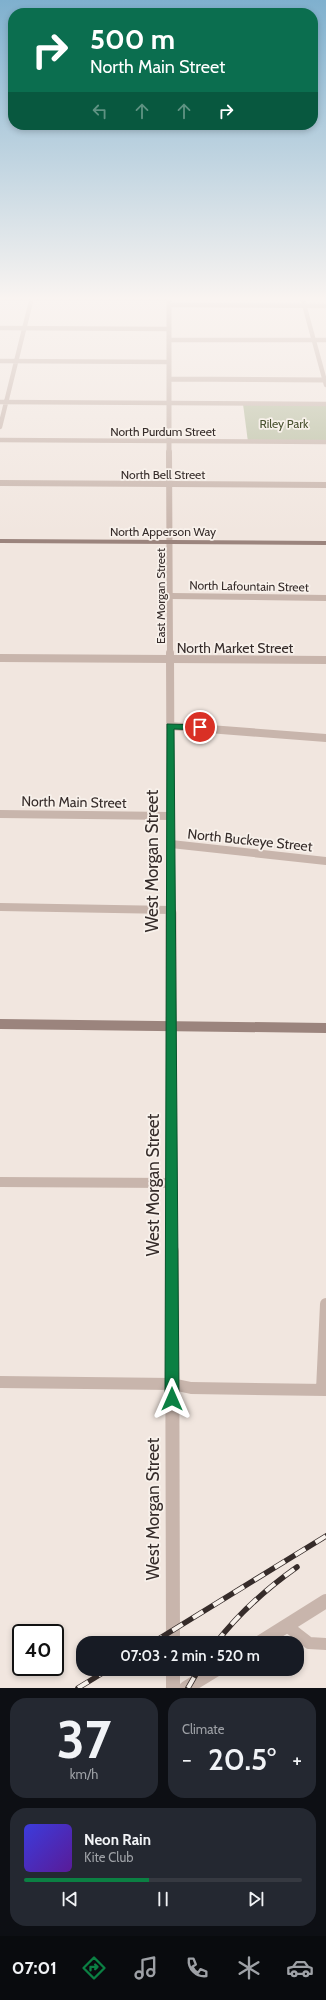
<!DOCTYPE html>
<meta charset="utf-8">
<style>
:root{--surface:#171b24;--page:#242831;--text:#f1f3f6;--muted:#9ea1a6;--line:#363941;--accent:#0b8043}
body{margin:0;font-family:Cabin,sans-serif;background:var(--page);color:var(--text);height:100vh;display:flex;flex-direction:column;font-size:15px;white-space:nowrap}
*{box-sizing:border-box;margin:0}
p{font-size:13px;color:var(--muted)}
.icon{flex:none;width:22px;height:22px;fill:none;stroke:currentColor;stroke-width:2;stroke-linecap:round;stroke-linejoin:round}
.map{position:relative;height:1688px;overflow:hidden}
.drawer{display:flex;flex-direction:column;gap:10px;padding:10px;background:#0d0f14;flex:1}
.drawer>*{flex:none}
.guide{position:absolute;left:8px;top:8px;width:310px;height:122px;border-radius:16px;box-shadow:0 2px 6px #0003;background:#0b6e4f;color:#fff;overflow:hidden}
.speed{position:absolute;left:12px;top:1624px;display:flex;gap:8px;font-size:20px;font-weight:700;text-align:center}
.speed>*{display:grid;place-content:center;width:52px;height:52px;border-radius:50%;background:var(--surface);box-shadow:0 2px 6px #0003;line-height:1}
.speed .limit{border:2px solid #111;border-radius:6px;background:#fff;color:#111}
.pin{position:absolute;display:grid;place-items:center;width:34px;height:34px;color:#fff;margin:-17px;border:2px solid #fff;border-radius:50%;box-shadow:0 1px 4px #0007}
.me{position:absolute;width:44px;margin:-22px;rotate:0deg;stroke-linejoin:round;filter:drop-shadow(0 0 3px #0008)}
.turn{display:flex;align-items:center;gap:14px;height:84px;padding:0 16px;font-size:18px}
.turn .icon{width:52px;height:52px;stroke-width:2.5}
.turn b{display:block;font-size:28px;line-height:34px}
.lanes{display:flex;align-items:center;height:38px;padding:0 16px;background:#0003;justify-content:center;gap:20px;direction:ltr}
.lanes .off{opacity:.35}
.big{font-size:30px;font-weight:600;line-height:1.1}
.drawer .card{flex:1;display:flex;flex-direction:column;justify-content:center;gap:6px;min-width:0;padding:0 14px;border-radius:16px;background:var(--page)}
.drawer .dial{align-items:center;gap:0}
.dial b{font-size:52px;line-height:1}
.song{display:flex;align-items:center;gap:12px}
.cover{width:48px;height:48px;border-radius:6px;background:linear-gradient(135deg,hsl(240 70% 55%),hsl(270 70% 35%))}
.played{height:4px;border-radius:2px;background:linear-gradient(90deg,var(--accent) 45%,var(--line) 45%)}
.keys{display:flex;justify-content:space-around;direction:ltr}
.heat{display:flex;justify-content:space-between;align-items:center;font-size:22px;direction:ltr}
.drawer .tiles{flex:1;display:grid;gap:10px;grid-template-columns:1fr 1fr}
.card:last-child{grid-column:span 2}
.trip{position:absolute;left:76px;top:1636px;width:228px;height:40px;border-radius:16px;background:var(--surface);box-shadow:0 2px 6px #0003;font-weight:600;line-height:40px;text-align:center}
.dock{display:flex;height:64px;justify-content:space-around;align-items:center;background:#090b0e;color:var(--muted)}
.dock .icon{width:28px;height:28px}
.dock .on{color:var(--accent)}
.dock b{font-size:18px;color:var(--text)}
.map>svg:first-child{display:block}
</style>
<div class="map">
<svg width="326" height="1688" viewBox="0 0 326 1688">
<rect width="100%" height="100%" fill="#f1e6df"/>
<path fill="#b8bea0" d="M243,404h83v38h-78z"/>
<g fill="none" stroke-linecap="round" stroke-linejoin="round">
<path stroke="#c8b5ac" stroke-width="4.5" d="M302,297l24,88
M0,298l169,1
M169,305l157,1
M0,328l169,1
M169,340h157
M0,361l169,1
M0,402l326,2
M0,427l32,-130
M0,440l326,2"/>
<path stroke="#c8b5ac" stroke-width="6" d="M0,483l326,2
M171,596l155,2"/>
<path stroke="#c8b5ac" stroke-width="8" d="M0,658l326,2
M170,726l156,12
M0,814l171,2
M171,844l155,17
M0,907l171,3"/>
<path stroke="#c8b5ac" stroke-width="10" d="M0,1182l172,1"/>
<path stroke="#c8b5ac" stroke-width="12" d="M0,1382l172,2 19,4 135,2
M322,1390l4,-86
M287,1626l22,17 17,1"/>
<path stroke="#c8b5ac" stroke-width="5" d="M169,297v156
M169,379l157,1"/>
<path stroke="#c8b5ac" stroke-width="6" d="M169,452l1,202"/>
<path stroke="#c8b5ac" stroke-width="8" d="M170,653l1,261"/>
<path stroke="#c8b5ac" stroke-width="11" d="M171,913l1,339"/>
<path stroke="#c8b5ac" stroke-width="14" d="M172,1251l1,392
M259,1643l67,-42
M173,1669v19
M186,1688l31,-19"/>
<path fill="#9b847d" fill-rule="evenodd" d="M0,539l326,2v4l-326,-2z
M0,1019l326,4v10l-326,-4z"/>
<defs>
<path id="rail" d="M152,1643l174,-107
M216,1643c23,-30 50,-54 81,-76
M78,1688l31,-19
M188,1688l11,-19"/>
</defs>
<use href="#rail" stroke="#362c2a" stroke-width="5.5"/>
<use href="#rail" stroke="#f8f1eb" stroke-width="4" stroke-dasharray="12" stroke-linecap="butt"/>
</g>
<linearGradient id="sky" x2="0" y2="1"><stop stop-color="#7fb0ce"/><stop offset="0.56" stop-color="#f9f4f1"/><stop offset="1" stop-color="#f9f4f1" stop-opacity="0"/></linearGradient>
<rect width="326" height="533" fill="url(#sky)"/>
<path fill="#0b8043" stroke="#07532c" d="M167,724l33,1 4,2 -4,3 -26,-1 5,670 -2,5 -5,2 -5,-2 -2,-5z"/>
<g text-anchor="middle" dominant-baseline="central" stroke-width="3.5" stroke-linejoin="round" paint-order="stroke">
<g font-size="12" fill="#4a5230" stroke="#f8f1eb">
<text x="284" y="423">Riley Park</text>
</g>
<g font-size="12" fill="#362c2a" stroke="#f8f1eb">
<text x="163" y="431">North Purdum Street</text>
<text x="163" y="474">North Bell Street</text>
<text x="163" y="531">North Apperson Way</text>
<text transform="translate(249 586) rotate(1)">North Lafountain Street</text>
<text transform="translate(160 596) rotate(-90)">East Morgan Street</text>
</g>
<g font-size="14" fill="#362c2a" stroke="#f8f1eb">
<text x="235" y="648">North Market Street</text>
<text transform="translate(74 802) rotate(1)">North Main Street</text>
<text transform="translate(250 840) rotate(6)">North Buckeye Street</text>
</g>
<g font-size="17" fill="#362c2a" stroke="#f8f1eb">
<text transform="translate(152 861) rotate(-90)">West Morgan Street</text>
<text transform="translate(153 1185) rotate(-90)">West Morgan Street</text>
<text transform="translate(153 1509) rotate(-90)">West Morgan Street</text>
</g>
</g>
</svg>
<div class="speed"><div class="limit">40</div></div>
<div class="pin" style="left:200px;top:727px;background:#d93025"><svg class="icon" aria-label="arrive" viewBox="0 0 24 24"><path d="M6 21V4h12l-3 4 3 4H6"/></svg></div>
<svg class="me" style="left:172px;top:1399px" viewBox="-20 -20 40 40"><path d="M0-17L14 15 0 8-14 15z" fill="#0b8043" stroke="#fff" stroke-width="4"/></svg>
<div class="trip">07:03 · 2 min · 520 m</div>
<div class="guide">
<div class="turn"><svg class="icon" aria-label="right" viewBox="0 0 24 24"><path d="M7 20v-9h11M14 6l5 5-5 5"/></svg><div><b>500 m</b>North Main Street</div></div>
<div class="lanes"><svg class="icon off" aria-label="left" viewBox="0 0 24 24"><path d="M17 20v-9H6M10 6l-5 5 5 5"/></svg><svg class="icon off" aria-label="ahead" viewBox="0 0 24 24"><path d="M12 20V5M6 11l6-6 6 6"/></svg><svg class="icon off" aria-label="ahead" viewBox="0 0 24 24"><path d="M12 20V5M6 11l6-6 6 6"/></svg><svg class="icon" aria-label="right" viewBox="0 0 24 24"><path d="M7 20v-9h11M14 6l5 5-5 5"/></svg></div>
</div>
</div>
<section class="drawer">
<div class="tiles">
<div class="card dial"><b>37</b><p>km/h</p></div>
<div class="card"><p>Climate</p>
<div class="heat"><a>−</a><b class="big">20.5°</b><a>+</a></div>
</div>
<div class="card">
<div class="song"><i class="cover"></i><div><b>Neon Rain</b><p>Kite Club</p></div></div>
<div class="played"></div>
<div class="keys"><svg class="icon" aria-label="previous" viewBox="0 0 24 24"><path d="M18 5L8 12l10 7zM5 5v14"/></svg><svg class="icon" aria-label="pause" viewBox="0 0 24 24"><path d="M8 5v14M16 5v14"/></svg><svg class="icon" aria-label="next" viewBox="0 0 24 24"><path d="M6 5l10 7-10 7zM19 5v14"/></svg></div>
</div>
</div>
</section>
<nav class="dock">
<b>07:01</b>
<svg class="icon on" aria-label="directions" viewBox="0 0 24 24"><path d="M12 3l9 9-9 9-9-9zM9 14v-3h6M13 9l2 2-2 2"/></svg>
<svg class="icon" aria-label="music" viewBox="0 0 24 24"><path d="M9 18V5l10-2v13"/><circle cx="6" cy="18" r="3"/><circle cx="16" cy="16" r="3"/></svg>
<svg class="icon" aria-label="phone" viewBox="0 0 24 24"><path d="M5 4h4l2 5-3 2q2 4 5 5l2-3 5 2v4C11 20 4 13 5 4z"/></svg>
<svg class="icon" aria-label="climate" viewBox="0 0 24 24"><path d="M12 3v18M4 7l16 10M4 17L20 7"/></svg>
<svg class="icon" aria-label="car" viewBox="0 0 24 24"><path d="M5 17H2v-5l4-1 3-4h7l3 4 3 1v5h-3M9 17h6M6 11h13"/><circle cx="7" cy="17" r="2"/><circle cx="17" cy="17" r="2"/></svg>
</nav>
